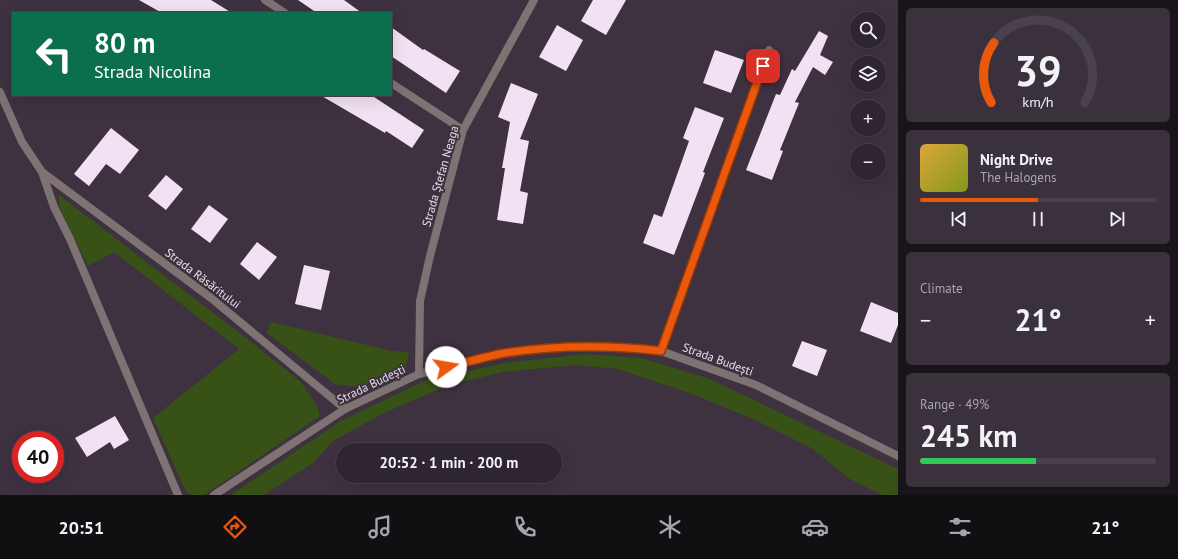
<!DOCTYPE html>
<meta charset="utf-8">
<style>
:root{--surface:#2e2530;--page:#3a313c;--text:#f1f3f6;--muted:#a7a5ab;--line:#49424c;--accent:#ea580c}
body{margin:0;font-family:"PT Sans",sans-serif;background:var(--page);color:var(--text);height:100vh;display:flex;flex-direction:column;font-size:15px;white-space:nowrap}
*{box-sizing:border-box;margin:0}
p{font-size:13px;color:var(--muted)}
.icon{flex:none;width:22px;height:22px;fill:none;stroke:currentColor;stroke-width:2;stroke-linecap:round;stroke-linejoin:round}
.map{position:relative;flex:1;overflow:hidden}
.sheet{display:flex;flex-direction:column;gap:8px;padding:8px;background:#19141a;width:280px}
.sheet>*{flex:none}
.banner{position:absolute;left:12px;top:12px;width:380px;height:84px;border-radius:0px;box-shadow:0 4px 16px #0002,0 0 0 1px var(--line);background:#0b6e4f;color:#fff;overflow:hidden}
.tools{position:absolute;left:850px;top:12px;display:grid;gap:8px}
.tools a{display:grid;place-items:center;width:36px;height:36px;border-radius:50%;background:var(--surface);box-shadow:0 4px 16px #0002,0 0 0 1px var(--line);font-size:20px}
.speed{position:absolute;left:12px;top:431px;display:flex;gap:8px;font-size:20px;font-weight:700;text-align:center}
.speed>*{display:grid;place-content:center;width:52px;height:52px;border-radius:50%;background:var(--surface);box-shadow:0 4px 16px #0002,0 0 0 1px var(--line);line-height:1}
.speed .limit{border:6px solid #d22;background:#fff;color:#111}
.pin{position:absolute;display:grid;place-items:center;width:34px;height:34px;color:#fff;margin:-17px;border-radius:8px;box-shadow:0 2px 6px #0006}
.me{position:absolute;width:44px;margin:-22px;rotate:77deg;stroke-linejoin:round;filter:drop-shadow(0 0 3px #0008)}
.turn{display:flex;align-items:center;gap:14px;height:84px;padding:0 16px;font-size:18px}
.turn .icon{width:52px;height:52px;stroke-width:2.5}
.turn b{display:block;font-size:28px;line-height:34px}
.big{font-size:30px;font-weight:700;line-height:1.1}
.sheet .card{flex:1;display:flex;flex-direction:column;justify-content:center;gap:6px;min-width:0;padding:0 14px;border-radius:6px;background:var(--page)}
.sheet .dial{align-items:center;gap:0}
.dial svg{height:104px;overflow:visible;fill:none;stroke:var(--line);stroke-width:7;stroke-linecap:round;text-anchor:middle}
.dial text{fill:var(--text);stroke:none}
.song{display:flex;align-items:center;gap:12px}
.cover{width:48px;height:48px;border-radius:6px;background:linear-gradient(135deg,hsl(40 70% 55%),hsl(70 70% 35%))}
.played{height:4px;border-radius:2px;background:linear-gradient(90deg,var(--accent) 50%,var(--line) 50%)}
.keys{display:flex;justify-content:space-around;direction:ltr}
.heat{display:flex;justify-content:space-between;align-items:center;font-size:22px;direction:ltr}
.charge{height:6px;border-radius:3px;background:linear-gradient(90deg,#34c759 49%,var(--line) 0)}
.trip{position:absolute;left:336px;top:443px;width:226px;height:40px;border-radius:20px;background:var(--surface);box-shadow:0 4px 16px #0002,0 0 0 1px var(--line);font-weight:700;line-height:40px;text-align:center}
.dock{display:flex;height:64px;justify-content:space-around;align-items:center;background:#120f13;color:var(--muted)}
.dock .icon{width:28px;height:28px}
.dock .current{color:var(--accent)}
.dock b{font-size:18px;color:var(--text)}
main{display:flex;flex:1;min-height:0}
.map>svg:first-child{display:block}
</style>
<main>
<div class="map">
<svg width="898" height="495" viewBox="0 0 898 495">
<rect width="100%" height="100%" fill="#3e3140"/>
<path fill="#375116" d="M59,195l191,146 51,41 16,24 3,10 -116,79h-11l-7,-3 -33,-74 86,-69 -125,-97 -26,14 -29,-59z
M271,322l121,29 17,1 -4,19 -39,17 -31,-4 -68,-51z
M585,354l57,4 68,21 188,90v26h-16l-32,-16 -39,-31 -54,-27 -62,-26 -77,-26 -42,-4 -73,7 -54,13 -67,29 -49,27 -20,22 -49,32h-33l108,-73 85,-41 80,-18z"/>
<path fill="#f1e1f3" d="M139,0h72l21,13h-70z
M298,0h46l18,13h-45z
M593,0h33l-20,35 -25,-14z
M557,25l26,15 -17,31 -27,-14z
M391,27l32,23 1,-1 36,22 -14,22 -55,-37z
M819,31l9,5 -8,19 13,7 -8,13 -12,-8 -18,35 4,1 -19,47 3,1 -11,29 -26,-10 30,-76 4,1 12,-26 3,2z
M715,50l29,10 -13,33 -28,-10z
M511,83l27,11 -18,45 9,2 -9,50 8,2 -5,31 -26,-4 8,-52h-3l8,-46 -12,-5z
M320,95h51l53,35 -12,18 -26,-17 -1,2z
M695,107l29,11 -21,54 2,1 -31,82 -31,-12 11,-29 8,3 27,-76 -6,-3z
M111,128l28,22 -19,24 -14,-10 -17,22 -15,-12z
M166,175l17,14 -17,21 -18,-14z
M209,205l19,14 -18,24 -19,-14z
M257,242l20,15 -18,23 -19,-16z
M304,265l26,6 -9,39 -26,-6z
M871,302l27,11v12l-7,18 -31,-12z
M802,341l25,9 -10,26 -25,-10z
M115,416l14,24 -15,9 -4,-7 -23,15 -12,-19z"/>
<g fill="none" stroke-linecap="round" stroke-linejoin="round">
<path stroke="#7e7372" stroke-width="8" d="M265,0l20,13
M391,83l72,47
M0,92l22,50 20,30 12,35 16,32 108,256
M42,172l169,126 134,111
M661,351l108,-301
M419,374l1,-73 10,-45 33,-126 71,-130"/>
<path stroke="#7e7372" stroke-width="8" d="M214,495l131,-86 74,-35 81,-20 70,-8 49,1 42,4 95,34 142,71"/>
</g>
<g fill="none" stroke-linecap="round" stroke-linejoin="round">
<defs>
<path id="route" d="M446,367c18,-4 35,-9 53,-13 54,-9 108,-9 162,-3l102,-285"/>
</defs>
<use href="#route" stroke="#983908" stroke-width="10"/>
<use href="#route" stroke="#ea580c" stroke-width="7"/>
</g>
<g text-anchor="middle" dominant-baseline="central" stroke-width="4" stroke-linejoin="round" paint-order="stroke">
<g font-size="12" fill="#e7dfe8" stroke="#3e3140">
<text transform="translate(440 176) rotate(-74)">Strada Ștefan Neaga</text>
<text transform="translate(203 278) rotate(37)">Strada Răsăritului</text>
<text transform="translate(718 359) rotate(20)">Strada Budești</text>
<text transform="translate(371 384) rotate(-26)">Strada Budești</text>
</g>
</g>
</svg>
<div class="tools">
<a><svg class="icon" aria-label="search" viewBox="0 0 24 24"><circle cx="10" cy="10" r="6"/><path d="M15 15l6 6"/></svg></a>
<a><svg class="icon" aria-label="layers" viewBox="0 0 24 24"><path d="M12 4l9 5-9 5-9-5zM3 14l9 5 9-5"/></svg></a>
<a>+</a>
<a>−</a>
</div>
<div class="speed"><div class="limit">40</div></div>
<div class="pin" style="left:763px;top:66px;background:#d93025"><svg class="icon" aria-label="arrive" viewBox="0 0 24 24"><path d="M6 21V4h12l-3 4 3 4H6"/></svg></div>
<svg class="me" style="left:446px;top:367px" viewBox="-20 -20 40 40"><circle r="19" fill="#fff"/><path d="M0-13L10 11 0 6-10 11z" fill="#ea580c"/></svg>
<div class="trip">20:52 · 1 min · 200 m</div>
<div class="banner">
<div class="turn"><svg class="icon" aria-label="left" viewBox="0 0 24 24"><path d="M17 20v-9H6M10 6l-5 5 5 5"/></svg><div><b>80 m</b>Strada Nicolina</div></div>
</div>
</div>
<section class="sheet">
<div class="card dial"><svg viewBox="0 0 100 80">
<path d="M14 69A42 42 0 1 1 86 69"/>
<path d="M14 69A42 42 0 0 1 16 23" stroke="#ea580c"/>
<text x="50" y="56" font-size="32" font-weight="700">39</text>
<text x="50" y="72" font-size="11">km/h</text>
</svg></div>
<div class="card">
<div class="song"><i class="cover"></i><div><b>Night Drive</b><p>The Halogens</p></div></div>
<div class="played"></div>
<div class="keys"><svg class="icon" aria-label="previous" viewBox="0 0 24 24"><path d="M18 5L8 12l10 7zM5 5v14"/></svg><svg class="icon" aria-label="pause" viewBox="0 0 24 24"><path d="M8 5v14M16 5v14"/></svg><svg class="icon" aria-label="next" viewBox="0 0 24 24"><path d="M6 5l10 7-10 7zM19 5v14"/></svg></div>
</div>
<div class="card"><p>Climate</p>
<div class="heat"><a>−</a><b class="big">21°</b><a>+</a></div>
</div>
<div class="card"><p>Range · 49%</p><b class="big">245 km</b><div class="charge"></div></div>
</section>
</main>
<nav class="dock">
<b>20:51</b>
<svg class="icon current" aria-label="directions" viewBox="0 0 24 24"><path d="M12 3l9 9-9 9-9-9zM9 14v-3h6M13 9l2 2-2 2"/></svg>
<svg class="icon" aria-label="music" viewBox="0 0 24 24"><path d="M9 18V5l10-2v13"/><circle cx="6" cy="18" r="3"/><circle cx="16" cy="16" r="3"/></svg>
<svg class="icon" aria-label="phone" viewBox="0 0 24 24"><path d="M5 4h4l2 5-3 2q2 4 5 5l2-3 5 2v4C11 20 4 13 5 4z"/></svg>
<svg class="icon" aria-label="climate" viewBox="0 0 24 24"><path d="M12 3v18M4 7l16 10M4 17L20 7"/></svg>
<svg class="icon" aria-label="car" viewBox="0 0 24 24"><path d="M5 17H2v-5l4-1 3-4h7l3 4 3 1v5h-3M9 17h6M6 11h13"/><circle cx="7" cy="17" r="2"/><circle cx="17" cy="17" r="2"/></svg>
<svg class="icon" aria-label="filters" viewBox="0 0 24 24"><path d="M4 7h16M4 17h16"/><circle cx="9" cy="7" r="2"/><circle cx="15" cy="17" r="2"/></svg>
<b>21°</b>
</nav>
